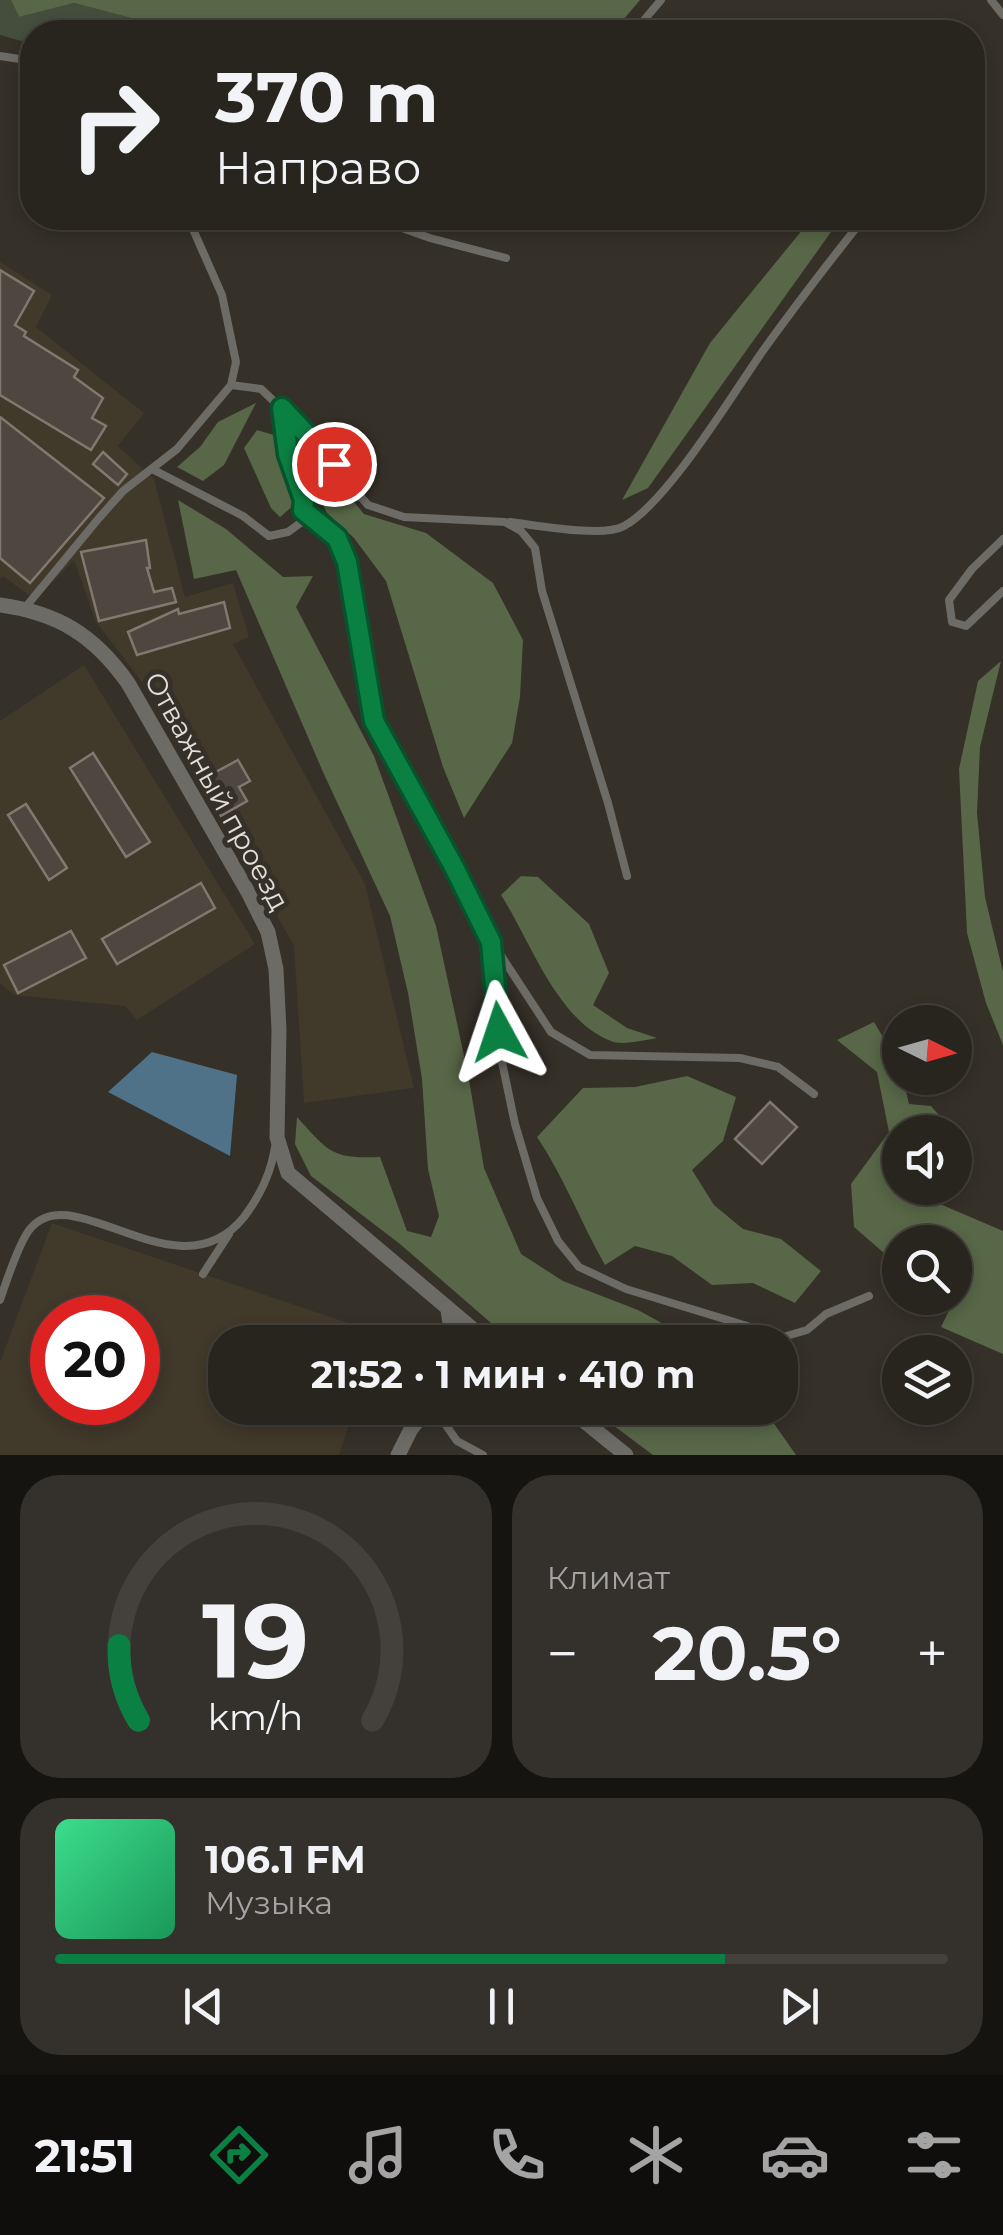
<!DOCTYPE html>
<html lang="ru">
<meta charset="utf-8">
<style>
:root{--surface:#28241e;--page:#34302b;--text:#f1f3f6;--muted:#a5a4a4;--line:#44413c;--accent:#0b8043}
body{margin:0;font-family:Montserrat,sans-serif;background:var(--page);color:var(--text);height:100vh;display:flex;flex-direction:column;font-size:38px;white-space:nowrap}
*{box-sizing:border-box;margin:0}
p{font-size:32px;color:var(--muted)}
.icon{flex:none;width:55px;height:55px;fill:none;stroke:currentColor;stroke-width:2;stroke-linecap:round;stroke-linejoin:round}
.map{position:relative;height:1455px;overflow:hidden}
.side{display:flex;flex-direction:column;gap:20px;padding:20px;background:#161410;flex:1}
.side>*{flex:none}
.banner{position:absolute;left:20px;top:20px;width:965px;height:210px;border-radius:40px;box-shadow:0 5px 15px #0003,0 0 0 2px var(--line);background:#28241e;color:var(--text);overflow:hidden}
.needle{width:65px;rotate:95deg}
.fabs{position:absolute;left:882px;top:1005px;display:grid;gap:20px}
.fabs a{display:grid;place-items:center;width:90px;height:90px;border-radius:50%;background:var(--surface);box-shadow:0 5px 15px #0003,0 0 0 2px var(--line);font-size:50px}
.speed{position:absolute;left:30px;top:1295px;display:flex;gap:20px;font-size:50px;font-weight:700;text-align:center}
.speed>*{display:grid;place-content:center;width:130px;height:130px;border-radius:50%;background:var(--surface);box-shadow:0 5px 15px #0003,0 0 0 2px var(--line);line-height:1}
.speed .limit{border:15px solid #d22;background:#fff;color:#111}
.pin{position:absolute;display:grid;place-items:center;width:85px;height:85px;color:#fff;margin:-42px;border:5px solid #fff;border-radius:50%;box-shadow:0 2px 10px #0007}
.me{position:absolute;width:110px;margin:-55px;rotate:355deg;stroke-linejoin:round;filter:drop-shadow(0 0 8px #0008)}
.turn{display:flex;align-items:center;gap:35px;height:210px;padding:0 30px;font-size:45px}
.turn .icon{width:130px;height:130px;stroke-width:2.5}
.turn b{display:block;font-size:70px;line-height:85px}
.big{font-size:75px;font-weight:700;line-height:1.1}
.side .tile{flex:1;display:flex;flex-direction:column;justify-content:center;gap:15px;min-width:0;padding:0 35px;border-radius:40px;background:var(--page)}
.side .dial{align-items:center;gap:0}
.dial svg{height:260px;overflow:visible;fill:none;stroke:var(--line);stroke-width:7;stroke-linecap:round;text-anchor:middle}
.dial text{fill:var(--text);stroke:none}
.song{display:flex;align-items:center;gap:30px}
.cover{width:120px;height:120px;border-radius:15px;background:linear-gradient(135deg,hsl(150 70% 55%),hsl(150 70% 35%))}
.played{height:10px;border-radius:5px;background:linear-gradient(90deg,var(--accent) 75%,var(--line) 75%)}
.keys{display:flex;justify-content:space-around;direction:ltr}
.heat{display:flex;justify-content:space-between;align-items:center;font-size:55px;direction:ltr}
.side .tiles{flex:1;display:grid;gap:20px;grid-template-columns:1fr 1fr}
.tile:last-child{grid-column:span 2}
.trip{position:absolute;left:208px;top:1325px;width:590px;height:100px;border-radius:40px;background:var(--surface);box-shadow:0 5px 15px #0003,0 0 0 2px var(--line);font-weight:700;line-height:100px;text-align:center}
.menu{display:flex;height:160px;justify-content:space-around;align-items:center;background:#100e0c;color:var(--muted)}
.menu .icon{width:70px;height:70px}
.menu .active{color:var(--accent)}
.menu b{font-size:45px;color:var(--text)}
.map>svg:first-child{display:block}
</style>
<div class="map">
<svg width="1003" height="1455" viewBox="0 0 1003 1455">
<rect width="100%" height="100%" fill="#353028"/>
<path fill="#41392a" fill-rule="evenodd" d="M0,262l52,33 -16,32 108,86 -26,33 36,33 31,118 48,-14 16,54 -16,7 132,240 49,204 -110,15 -10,-157 -140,-248 -58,-76 -22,-62 -39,40 -32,-24 -3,3z
M84,665l171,279 -118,76 -12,-14 -111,-11 -14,-12v-262z
M52,1223l329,111 -3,8h-153v66h130l-16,47h-339v-93zM52,1318h86v84h-86z"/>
<path fill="#454e3c" d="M0,0h11l8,17 55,-14 76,20 4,9h-122v12l-32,-9z"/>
<path fill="#576747" d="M11,0h629l-27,32h-459l-4,-9 -76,-20 -55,14z
M812,218h29l-193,270 -26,12 88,-157z
M256,403l-32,62 -21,16 -26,-14 23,-20 18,-25z
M257,430l17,5 20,70 -14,12 -9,-9 -27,-60z
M308,447l56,67 62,19 67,50 30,57 -3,57 -8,46 -48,75 -21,-51 -57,-186 -32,-43 -27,-25 -17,-35z
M178,500l48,29 57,48 30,-1 -17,31 78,149 62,170 32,148 16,94 37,86 42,27 75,29 58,32h-183l-113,-98 -89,-68 -16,-32 2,-27c32,35 34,42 83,40l27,74 24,6 8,-21 -11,-47 -6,-90 -14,-86 -18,-77 -67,-144 -87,-202 -42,9z
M1001,661l-21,86 -3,66 8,84 18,75v73l-17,-42 -19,-70 -8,-164 19,-88z
M521,876l17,1 51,47 20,49 -16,32 34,23 30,10c-13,2 -35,8 -46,3 -54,-20 -81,-101 -110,-146z
M874,1022l26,44 9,38 22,2 12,14 2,12h-45v56h24l-5,7 84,36v123l-62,-27 21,-43 -7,-19v-23h-15l-15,-5 1,5h-26v25l-46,-40 -3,-43 38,-52 -12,-60 -40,-32z
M687,1076l49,21 -13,44 -31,29 22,35 29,24 38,10 40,32 -26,32 -42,-20 -41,2 -40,-29 -37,-10 -30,19c-24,-42 -41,-88 -68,-128l46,-49 52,-1z
M590,1408h173l33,47h-143z"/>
<path fill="#507289" d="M152,1052l85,23 -7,81 -122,-64z"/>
<path fill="#4e473f" stroke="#817970" stroke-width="2.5" d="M0,270l34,21 -19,34 11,7 -2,4 54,34 -4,7 29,21 -11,20 14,8 -15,24 -91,-55z
M0,417l104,81 -74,85 -30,-25z
M103,452l24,22 -9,11 -25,-21z
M146,540l4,28h-3l7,24 18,-4 4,14 -77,19 -18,-69z
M224,602l6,26 -93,27 -9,-23 50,-23 1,5z
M93,753l57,89 -24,15 -56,-89z
M238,760l12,21 -11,6 8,14 -26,15 -20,-36z
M26,804l41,64 -18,12 -41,-65z
M201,883l14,25 -98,56 -15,-25z
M71,931l15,27 -68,35 -14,-28z
M770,1102l27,25 -35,37 -27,-25z"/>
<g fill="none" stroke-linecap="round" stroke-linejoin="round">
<path stroke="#6d6b66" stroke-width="8" d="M991,0l12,15
M634,32l27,-32
M0,56l32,5
M374,218l56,20 76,20
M281,408l87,97 36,12 101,5 16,9 14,17 7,43 66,212 19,73
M152,469l91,47 26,20 19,-4 15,-11 1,-22 -16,-45 -7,-46 -20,-19 -30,-4
M303,510l34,28 10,24 9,65 18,94 80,146 37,74 11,121 13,62 22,74 21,43 21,26 47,22 157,48 24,-7 19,-16 43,-18
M510,522c26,3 93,16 114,4 43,-23 108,-131 138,-174 33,-46 67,-90 102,-134
M1003,539l-31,30 -23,31 3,22 14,4 37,-35
M24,609l75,-91 24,-27 54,-42 54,-64 5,-23 -14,-67 -34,-77
M494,945l57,87 39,23 150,3 38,9 36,27
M203,1274l26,-40
M0,1300c5,-15 20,-59 30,-71 43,-54 148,70 214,-12 16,-21 27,-44 31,-70
M434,1408l23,33 26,14"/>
<path stroke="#6d6b66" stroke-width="15" d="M0,605c58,8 94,30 128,78l120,209 20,40 8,37 3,61 -2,107 11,36 200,169
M448,1310l5,32
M568,1408l58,47
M398,1455l13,-26 17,-21"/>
</g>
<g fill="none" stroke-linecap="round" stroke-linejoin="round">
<defs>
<path id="route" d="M334,464l-52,-56 6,46 16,46 -1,10 34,28 10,24 27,159 80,146 37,75 8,90"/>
</defs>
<use href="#route" stroke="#07532c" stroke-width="25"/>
<use href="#route" stroke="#0b8043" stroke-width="18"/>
</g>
<g text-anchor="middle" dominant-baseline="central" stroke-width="10" stroke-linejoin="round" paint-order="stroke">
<g font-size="28" fill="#e3dfda" stroke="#353028">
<text transform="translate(217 791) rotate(61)">Отважный проезд</text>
</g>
</g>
</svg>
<div class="fabs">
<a><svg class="needle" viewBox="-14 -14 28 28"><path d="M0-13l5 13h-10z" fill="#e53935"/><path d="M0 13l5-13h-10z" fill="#a5a4a4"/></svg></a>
<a><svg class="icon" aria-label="sound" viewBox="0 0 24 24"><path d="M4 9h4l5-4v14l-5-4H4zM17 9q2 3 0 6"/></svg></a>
<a><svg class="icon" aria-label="search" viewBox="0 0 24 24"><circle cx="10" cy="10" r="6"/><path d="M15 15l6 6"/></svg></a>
<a><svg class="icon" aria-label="layers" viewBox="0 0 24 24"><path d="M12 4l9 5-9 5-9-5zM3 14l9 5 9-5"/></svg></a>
</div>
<div class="speed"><div class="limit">20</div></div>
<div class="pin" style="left:334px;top:464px;background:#d93025"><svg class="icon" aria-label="arrive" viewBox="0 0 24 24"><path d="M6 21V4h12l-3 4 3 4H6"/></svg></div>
<svg class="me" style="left:499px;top:1032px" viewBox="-20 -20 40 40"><path d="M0-17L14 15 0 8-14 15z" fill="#0b8043" stroke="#fff" stroke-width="4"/></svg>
<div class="trip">21:52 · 1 мин · 410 m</div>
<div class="banner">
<div class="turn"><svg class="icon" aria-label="right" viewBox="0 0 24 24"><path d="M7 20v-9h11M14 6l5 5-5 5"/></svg><div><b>370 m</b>Направо</div></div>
</div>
</div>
<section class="side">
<div class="tiles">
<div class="tile dial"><svg viewBox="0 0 100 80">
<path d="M14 69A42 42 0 1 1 86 69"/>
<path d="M14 69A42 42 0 0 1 8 46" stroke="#0b8043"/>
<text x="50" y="56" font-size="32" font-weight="700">19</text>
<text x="50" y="72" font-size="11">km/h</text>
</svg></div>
<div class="tile"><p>Климат</p>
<div class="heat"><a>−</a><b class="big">20.5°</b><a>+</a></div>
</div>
<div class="tile">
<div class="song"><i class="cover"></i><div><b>106.1 FM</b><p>Музыка</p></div></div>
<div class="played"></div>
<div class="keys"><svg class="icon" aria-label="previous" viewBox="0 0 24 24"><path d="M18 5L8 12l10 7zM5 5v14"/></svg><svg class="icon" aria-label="pause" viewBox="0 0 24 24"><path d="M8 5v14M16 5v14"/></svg><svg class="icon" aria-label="next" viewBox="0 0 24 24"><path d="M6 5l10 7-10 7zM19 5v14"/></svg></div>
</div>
</div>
</section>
<nav class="menu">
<b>21:51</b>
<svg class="icon active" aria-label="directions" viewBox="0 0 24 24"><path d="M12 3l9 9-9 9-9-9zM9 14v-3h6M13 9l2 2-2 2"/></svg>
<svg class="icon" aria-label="music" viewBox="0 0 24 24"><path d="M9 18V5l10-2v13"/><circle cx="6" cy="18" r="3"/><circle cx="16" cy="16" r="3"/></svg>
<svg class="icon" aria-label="phone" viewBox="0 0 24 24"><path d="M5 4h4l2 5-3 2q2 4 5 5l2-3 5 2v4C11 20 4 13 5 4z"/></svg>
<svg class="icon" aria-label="climate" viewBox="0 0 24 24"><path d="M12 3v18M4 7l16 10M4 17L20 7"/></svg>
<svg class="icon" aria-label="car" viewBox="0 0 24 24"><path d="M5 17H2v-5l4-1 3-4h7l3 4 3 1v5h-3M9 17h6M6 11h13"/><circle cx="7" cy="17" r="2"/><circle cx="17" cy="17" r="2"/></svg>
<svg class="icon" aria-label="filters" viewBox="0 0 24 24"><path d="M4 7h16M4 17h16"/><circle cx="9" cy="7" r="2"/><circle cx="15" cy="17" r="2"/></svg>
</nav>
